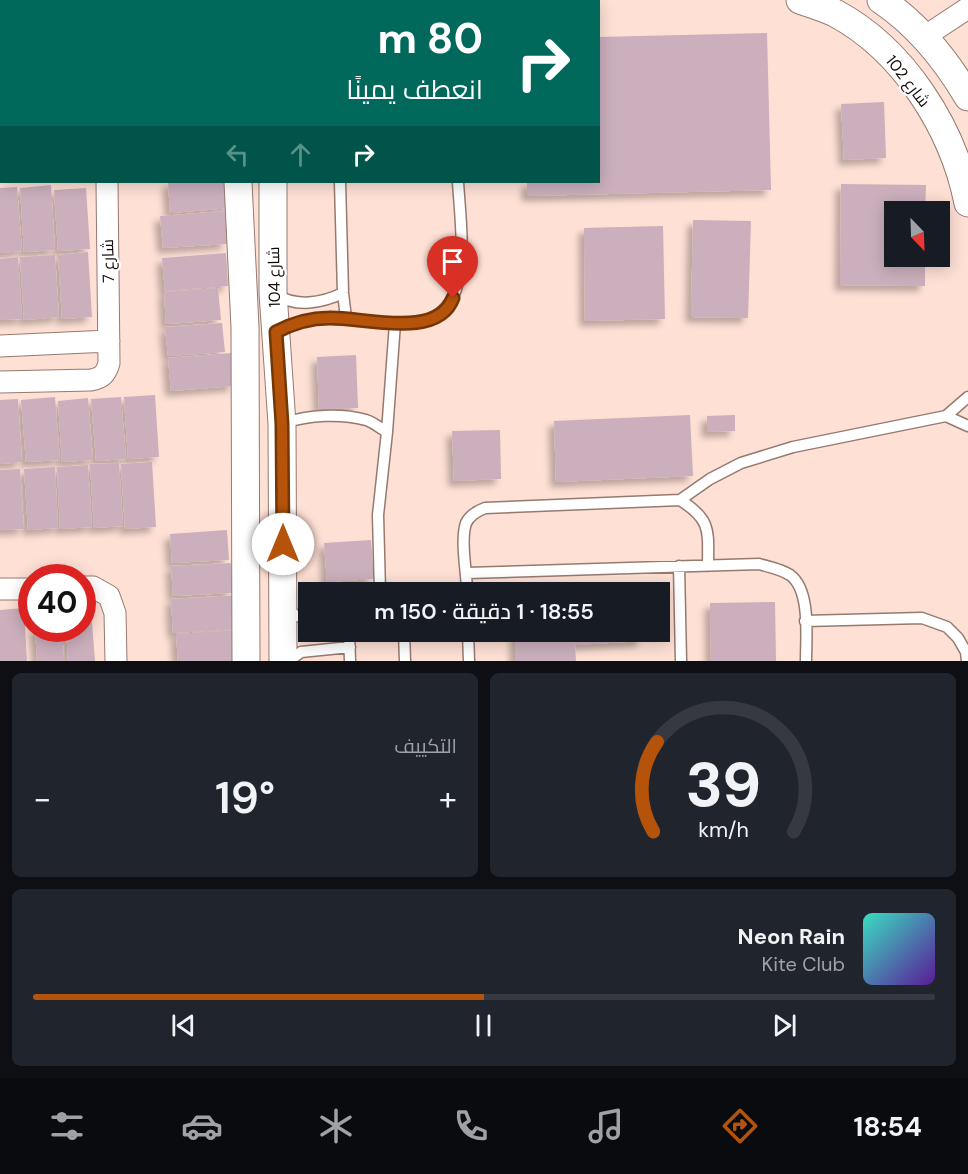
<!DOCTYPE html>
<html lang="ar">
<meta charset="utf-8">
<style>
:root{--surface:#171b24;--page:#20242c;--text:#f1f3f6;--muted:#9ea1a6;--line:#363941;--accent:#b45309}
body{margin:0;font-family:"DM Sans",Cairo,sans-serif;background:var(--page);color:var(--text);direction:rtl;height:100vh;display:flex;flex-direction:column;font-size:22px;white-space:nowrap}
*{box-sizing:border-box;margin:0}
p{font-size:20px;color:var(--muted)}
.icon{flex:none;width:33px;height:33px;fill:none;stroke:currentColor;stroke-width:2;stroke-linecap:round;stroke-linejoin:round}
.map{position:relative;height:661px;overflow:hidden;direction:ltr}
.panel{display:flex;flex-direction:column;gap:12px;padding:12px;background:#0d0f14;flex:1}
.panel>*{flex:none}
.guide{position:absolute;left:0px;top:0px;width:600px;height:183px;box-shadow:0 3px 15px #0003;direction:rtl;background:#00695c;color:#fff;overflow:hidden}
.needle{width:39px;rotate:157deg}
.controls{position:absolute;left:884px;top:201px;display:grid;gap:12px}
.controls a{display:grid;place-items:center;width:66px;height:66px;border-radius:0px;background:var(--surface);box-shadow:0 3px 15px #0003;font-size:30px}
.speed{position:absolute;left:18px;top:564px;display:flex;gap:12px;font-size:30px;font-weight:700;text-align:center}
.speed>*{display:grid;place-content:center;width:78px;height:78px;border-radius:50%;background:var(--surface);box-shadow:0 3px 15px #0003;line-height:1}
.speed .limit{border:9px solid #d22;background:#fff;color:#111}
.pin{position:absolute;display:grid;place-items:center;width:51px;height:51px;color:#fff;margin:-62px -26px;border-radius:50% 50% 50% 0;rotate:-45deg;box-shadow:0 0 6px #0007}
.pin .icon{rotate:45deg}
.me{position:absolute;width:66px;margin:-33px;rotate:0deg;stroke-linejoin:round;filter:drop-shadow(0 0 4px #0008)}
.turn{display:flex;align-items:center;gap:21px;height:126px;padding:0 18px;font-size:27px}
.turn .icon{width:78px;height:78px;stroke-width:2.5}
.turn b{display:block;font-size:42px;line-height:51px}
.lanes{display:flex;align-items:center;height:57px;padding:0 18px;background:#0003;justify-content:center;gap:30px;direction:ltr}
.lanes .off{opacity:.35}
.big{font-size:45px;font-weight:600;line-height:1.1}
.panel .tile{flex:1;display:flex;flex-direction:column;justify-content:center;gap:9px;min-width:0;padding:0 21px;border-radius:9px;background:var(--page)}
.panel .dial{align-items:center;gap:0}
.dial svg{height:156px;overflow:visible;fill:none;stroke:var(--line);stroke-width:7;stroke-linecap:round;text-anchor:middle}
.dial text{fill:var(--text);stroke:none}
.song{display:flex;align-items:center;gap:18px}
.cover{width:72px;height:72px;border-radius:9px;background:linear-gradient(135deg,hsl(170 70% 55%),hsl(270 70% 35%))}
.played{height:6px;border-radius:3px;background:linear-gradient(90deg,var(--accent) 50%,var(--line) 50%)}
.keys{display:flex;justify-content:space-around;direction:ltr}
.heat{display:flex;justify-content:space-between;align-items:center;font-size:33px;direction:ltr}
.panel .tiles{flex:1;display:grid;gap:12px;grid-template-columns:1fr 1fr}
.tile:last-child{grid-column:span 2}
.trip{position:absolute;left:298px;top:582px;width:372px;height:60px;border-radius:0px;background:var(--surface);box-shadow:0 3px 15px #0003;font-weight:600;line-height:60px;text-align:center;direction:rtl}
.dock{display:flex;height:96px;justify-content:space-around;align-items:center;background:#090b0e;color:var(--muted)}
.dock .icon{width:42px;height:42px}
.dock .current{color:var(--accent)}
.dock b{font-size:27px;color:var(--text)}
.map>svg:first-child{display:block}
</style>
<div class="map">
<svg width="968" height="661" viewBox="0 0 968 661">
<defs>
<filter id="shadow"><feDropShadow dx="-5.5" dy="5.5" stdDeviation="3" flood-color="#0004"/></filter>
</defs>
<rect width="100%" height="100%" fill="#fee0d5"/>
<path fill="#cbafbc" filter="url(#shadow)" d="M767,33l4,157 -244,6v-14h71v-145z
M884,102l2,56 -42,2 -3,-56z
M168,182h61l2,26 -61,5z
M841,184l85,1 -1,27h-31v44h31v30l-85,-1z
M51,185l4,65 -31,2 -4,-64z
M17,187l5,64 -22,2v-65z
M86,188l4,61 -32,2 -4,-61z
M225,211l2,33 -64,4 -3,-32z
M693,220l58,1 -3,97 -57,-1z
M663,226l2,93 -80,2 -1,-93z
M88,252l4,65 -30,2 -4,-64z
M226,253l2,33 -63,5 -3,-33z
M55,255l4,62 -35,3 -4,-63z
M18,257l4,62 -22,1v-61z
M218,288l3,32 -55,4 -2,-32z
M222,323l3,29 -57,4 -3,-29z
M232,353l2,33 -63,5 -3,-33z
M356,355l2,53 -39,1 -2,-52z
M155,395l4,62 -31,2 -4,-62z
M55,397l5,63 -34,2 -5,-62z
M121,397l5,62 -30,2 -5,-62z
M88,398l5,62 -31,2 -4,-61z
M18,399l4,63 -22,2v-64z
M690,415l3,61 -137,6 -2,-61z
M735,415v16l-28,1v-16z
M500,430l1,49 -47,2 -2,-50z
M152,462l4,65 -31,2 -4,-65z
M119,463l4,63 -29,2 -4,-64z
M88,465l4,62 -32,2 -3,-62z
M55,467l3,61 -30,2 -4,-61z
M20,469l4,60 -24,1v-60z
M227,530l2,30 -57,3 -2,-29z
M371,540l3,39 -47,3 -3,-39z
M231,563l2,30 -60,3 -2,-30z
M639,588l1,4h-126v-3z
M239,595l2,34 -68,4 -2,-34z
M775,602l1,59h-65l-1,-58z
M24,608l3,53h-27v-51z
M91,610l4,51h-27l-2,-33h16v-17z
M35,628h27l2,33h-27z
M239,630l2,31h-63l-2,-27z
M515,632h127l1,9 -68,4 1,16h-61z"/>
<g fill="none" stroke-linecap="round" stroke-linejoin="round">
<defs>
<path id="service" d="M340,182l3,111 3,25
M275,294c21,14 47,9 68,-1
M276,331c17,-8 34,-13 53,-13 45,-2 115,28 129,-36 7,-32 2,-68 0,-100
M946,416l22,10
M284,423c25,-8 56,-10 82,-3 7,2 14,8 21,12
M680,500l30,-21 31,-16 52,-16 153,-31 22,-19
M679,566l2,95
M467,573l292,-9c10,3 22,5 31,11 21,15 16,62 16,86
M380,592l-2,-77 9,-83 8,-109
M467,592c0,-19 -7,-51 -1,-69 4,-8 11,-12 19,-15l195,-8c32,20 28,31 28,66
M286,608l9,7 14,5
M805,621l117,-3 25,9 11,11 8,14 1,9
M349,632l1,29
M404,632l1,29
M468,632l1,29
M289,661l12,-9 49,-5"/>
<path id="minor" d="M924,37l44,-29
M0,136h2
M0,169h2
M0,346l109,-5
M0,382l91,-2c11,-2 15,-6 18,-17l-2,-181
M82,587h11l16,9 6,17 1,48
M0,589h32"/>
<path id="tertiary" d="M177,0l1,2
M800,0c11,4 24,8 35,13 69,37 118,115 133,190
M881,0c36,24 65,60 87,97
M328,2v-2
M368,2l4,-2
M238,182l7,145 1,334
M273,182v111l9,131 1,237"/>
</defs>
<use href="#service" stroke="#957a70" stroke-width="13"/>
<use href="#minor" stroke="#957a70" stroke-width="23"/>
<use href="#tertiary" stroke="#957a70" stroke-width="29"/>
<use href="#service" stroke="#fff" stroke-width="10"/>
<use href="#minor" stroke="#fff" stroke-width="21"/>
<use href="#tertiary" stroke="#fff" stroke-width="27"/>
</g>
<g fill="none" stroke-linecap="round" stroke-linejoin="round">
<defs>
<path id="route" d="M283,544l-1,-120 -6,-92c17,-9 34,-14 53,-14 34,-1 109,22 124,-20"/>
</defs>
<use href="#route" stroke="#753606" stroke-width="15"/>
<use href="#route" stroke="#b45309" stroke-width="10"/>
</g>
<g text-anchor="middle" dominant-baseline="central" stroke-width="4.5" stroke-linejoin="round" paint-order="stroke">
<g font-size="16" fill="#130a07" stroke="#fff">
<text transform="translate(908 81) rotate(52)">شارع 102</text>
<text transform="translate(108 261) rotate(-91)">شارع 7</text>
<text transform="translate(274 277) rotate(-91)">شارع 104</text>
</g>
</g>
</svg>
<div class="controls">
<a><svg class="needle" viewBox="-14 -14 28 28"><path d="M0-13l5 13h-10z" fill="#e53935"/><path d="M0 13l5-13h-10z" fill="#9ea1a6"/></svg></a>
</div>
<div class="speed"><div class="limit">40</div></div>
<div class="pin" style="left:453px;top:298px;background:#d93025"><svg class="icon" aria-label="arrive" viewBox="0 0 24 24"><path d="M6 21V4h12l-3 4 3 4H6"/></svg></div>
<svg class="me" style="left:283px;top:544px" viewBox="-20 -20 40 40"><circle r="19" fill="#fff"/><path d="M0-13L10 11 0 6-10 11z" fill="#b45309"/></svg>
<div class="trip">18:55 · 1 دقيقة · 150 m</div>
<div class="guide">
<div class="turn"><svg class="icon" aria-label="right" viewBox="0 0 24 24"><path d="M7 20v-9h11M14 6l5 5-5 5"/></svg><div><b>80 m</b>انعطف يمينًا</div></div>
<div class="lanes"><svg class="icon off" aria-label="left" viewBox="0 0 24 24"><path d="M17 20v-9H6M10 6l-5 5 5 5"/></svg><svg class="icon off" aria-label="ahead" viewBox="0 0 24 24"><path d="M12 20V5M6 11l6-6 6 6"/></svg><svg class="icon" aria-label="right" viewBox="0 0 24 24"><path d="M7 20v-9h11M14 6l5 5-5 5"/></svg></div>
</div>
</div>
<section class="panel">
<div class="tiles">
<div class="tile dial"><svg viewBox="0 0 100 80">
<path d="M14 69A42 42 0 1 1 86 69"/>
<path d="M14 69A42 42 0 0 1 16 23" stroke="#b45309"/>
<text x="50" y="56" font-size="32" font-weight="700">39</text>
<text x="50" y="72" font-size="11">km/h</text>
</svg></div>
<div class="tile"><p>التكييف</p>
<div class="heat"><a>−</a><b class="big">19°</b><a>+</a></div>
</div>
<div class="tile">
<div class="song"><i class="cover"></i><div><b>Neon Rain</b><p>Kite Club</p></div></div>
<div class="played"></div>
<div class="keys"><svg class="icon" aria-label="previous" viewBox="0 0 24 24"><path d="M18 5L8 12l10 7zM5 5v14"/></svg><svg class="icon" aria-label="pause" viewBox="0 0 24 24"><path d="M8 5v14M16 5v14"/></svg><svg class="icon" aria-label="next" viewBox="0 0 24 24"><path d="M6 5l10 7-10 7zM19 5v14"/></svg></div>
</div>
</div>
</section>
<nav class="dock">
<b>18:54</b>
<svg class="icon current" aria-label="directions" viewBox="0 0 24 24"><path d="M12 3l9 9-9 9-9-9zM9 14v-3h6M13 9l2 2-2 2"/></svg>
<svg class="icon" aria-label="music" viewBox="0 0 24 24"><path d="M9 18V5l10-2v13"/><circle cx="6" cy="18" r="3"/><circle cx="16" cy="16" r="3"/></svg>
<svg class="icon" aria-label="phone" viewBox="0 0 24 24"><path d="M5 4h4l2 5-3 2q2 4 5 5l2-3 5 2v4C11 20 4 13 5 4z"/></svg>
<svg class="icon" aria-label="climate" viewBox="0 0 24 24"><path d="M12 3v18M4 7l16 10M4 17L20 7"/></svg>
<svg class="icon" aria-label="car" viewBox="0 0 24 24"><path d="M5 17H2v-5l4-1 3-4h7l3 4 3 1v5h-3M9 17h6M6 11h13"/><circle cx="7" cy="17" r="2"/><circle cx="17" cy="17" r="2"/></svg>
<svg class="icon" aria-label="filters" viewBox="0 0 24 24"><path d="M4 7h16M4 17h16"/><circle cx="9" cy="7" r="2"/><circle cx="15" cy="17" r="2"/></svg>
</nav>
